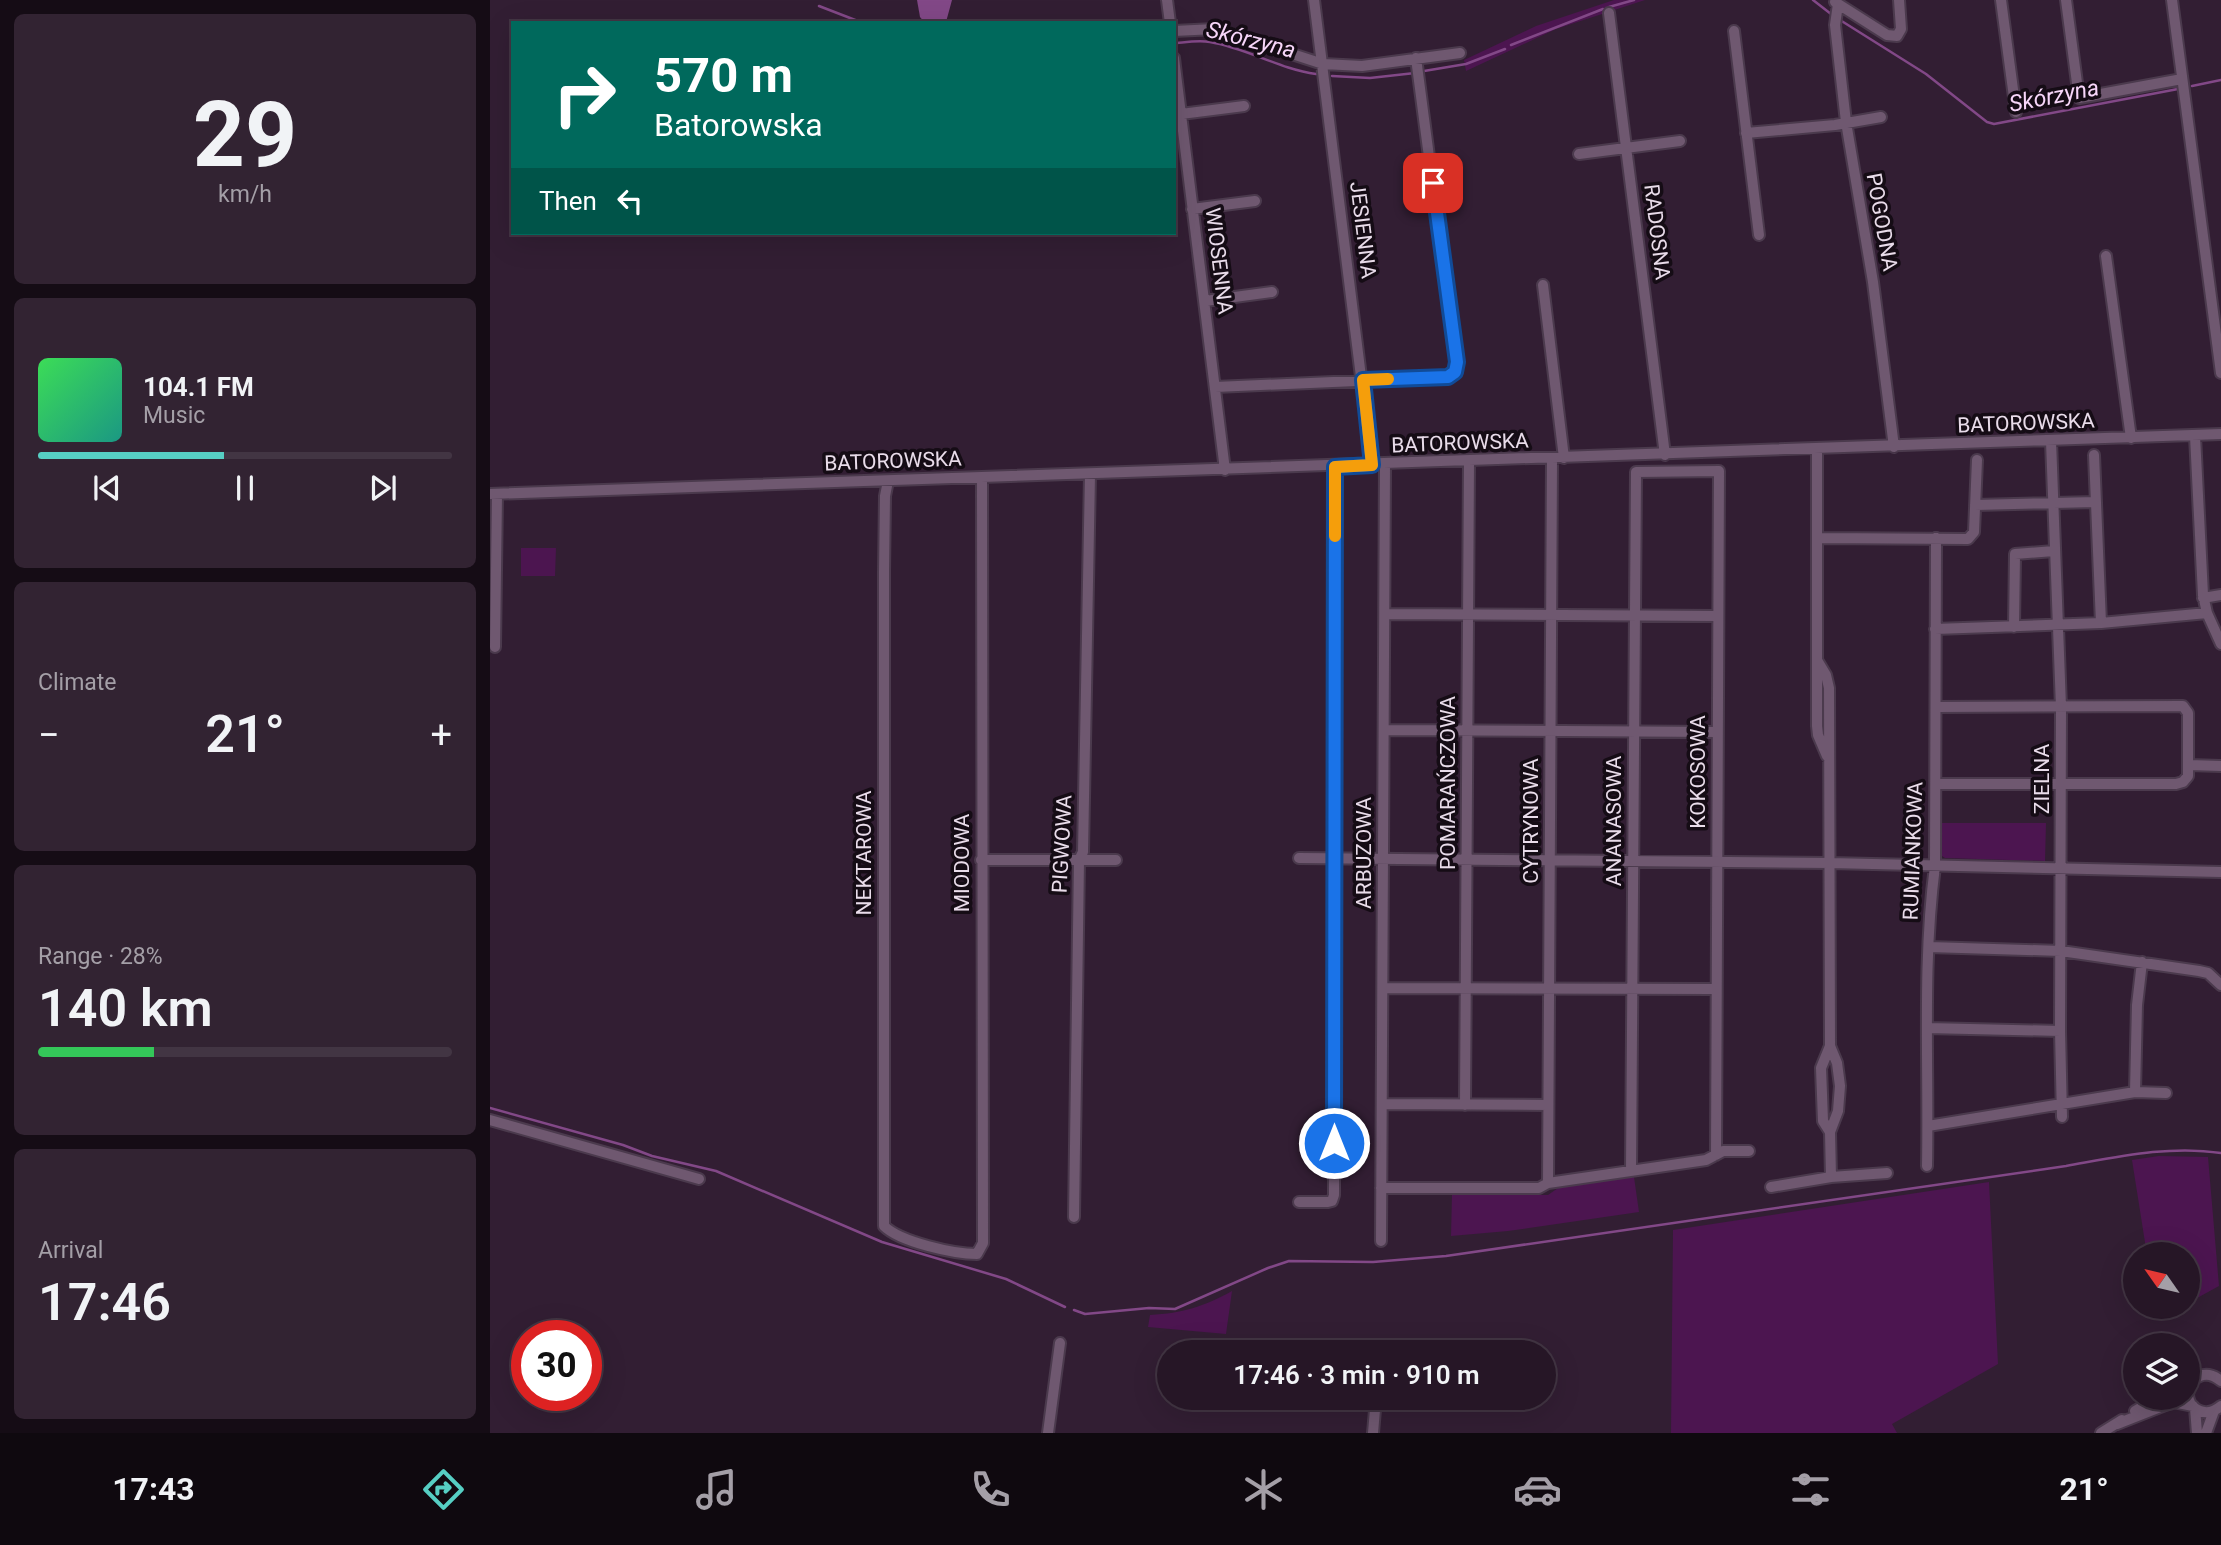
<!DOCTYPE html>
<meta charset="utf-8">
<style>
:root{--surface:#261626;--page:#322332;--text:#f1f3f6;--muted:#a49fa7;--line:#423543;--accent:#56cec3}
body{margin:0;font-family:Roboto,sans-serif;background:var(--page);color:var(--text);height:100vh;display:flex;flex-direction:column;font-size:26px;white-space:nowrap}
*{box-sizing:border-box;margin:0}
p{font-size:23px;color:var(--muted)}
.icon{flex:none;width:38px;height:38px;fill:none;stroke:currentColor;stroke-width:2;stroke-linecap:round;stroke-linejoin:round}
.map{position:relative;flex:1;overflow:hidden}
.sheet{display:flex;flex-direction:column;gap:14px;padding:14px;background:#150c15;width:490px}
.sheet>*{flex:none}
.banner{position:absolute;left:21px;top:21px;width:665px;height:214px;border-radius:0px;box-shadow:0 7px 28px #0002,0 0 0 2px var(--line);background:#00695c;color:#fff;overflow:hidden}
.needle{width:46px;rotate:304deg}
.buttons{position:absolute;left:1633px;top:1242px;display:grid;gap:14px}
.buttons a{display:grid;place-items:center;width:77px;height:77px;border-radius:50%;background:var(--surface);box-shadow:0 7px 28px #0002,0 0 0 2px var(--line);font-size:35px}
.speed{position:absolute;left:21px;top:1320px;display:flex;gap:14px;font-size:35px;font-weight:700;text-align:center}
.speed>*{display:grid;place-content:center;width:91px;height:91px;border-radius:50%;background:var(--surface);box-shadow:0 7px 28px #0002,0 0 0 2px var(--line);line-height:1}
.speed .limit{border:10px solid #d22;background:#fff;color:#111}
.pin{position:absolute;display:grid;place-items:center;width:60px;height:60px;color:#fff;margin:-30px;border-radius:14px;box-shadow:0 4px 10px #0006}
.me{position:absolute;width:77px;margin:-38px;rotate:0deg;stroke-linejoin:round;filter:drop-shadow(0 0 5px #0008)}
.turn{display:flex;align-items:center;gap:24px;height:147px;padding:0 28px;font-size:32px}
.turn .icon{width:91px;height:91px;stroke-width:2.5}
.turn b{display:block;font-size:49px;line-height:60px}
.then{display:flex;align-items:center;height:66px;padding:0 28px;background:#0003;gap:14px;font-size:26px}
.big{font-size:52px;font-weight:600;line-height:1.1}
.sheet .card{flex:1;display:flex;flex-direction:column;justify-content:center;gap:10px;min-width:0;padding:0 24px;border-radius:10px;background:var(--page)}
.sheet .dial{align-items:center;gap:0}
.dial b{font-size:91px;line-height:1}
.song{display:flex;align-items:center;gap:21px}
.cover{width:84px;height:84px;border-radius:10px;background:linear-gradient(135deg,hsl(130 70% 55%),hsl(170 70% 35%))}
.played{height:7px;border-radius:4px;background:linear-gradient(90deg,var(--accent) 45%,var(--line) 45%)}
.keys{display:flex;justify-content:space-around;direction:ltr}
.heat{display:flex;justify-content:space-between;align-items:center;font-size:38px;direction:ltr}
.charge{height:10px;border-radius:5px;background:linear-gradient(90deg,#34c759 28%,var(--line) 0)}
.trip{position:absolute;left:667px;top:1340px;width:399px;height:70px;border-radius:35px;background:var(--surface);box-shadow:0 7px 28px #0002,0 0 0 2px var(--line);font-weight:600;line-height:70px;text-align:center}
.tab-bar{display:flex;height:112px;justify-content:space-around;align-items:center;background:#0f090f;color:var(--muted)}
.tab-bar .icon{width:49px;height:49px}
.tab-bar .on{color:var(--accent)}
.tab-bar b{font-size:32px;color:var(--text)}
main{display:flex;flex:1;min-height:0}
.map>svg:first-child{display:block}
</style>
<main>
<section class="sheet">
<div class="card dial"><b>29</b><p>km/h</p></div>
<div class="card">
<div class="song"><i class="cover"></i><div><b>104.1 FM</b><p>Music</p></div></div>
<div class="played"></div>
<div class="keys"><svg class="icon" aria-label="previous" viewBox="0 0 24 24"><path d="M18 5L8 12l10 7zM5 5v14"/></svg><svg class="icon" aria-label="pause" viewBox="0 0 24 24"><path d="M8 5v14M16 5v14"/></svg><svg class="icon" aria-label="next" viewBox="0 0 24 24"><path d="M6 5l10 7-10 7zM19 5v14"/></svg></div>
</div>
<div class="card"><p>Climate</p>
<div class="heat"><a>−</a><b class="big">21°</b><a>+</a></div>
</div>
<div class="card"><p>Range · 28%</p><b class="big">140 km</b><div class="charge"></div></div>
<div class="card"><p>Arrival</p><b class="big">17:46</b></div>
</section>
<div class="map">
<svg width="1731" height="1433" viewBox="0 0 1731 1433">
<rect width="100%" height="100%" fill="#321e33"/>
<path fill="#4c1550" d="M1124,0h31l-89,29 -90,42 -2,-11 72,-34z
M31,548h35l-1,28h-34z
M1452,823h104l-1,38 -100,-3 -3,-2z
M1669,1156l49,1 11,129 -31,17v-48h-41l-15,-95z
M1144,1177l5,35 -131,19 -57,5 1,-42 96,1 10,-7z
M1499,1182l9,182 -106,60 5,9h-226l2,-203z
M742,1291l-6,43 -78,-7 2,-12c33,-2 53,-8 82,-24z"/>
<path fill="#824887" d="M427,0h35l-6,22 -21,1 -5,-6z"/>
<g fill="none" stroke-linecap="round" stroke-linejoin="round">
<path stroke="#824887" stroke-width="2.5" d="M1323,0l18,14
M329,6l44,17
M1119,7l25,-7
M1350,20l86,54 61,48 7,2 184,-35
M687,43c10,-1 22,-3 33,-1 37,6 69,27 106,32
M1021,45l92,-36
M934,71l42,-7 39,-15
M842,76l38,2 45,-5
M1702,86l29,-6
M0,1108l133,37 29,11 64,15 166,71 124,37 59,28
M584,1310l11,4 64,-6 26,1 93,-41 21,-7 84,1 73,-6 620,-90c51,-9 103,-21 155,-13"/>
<defs>
<path id="minor" d="M677,0l3,23
M824,0l58,465
M1511,0l15,112
M1576,0l13,98 103,-19
M1682,0l49,373
M1345,2l52,33 10,1 4,-7 -2,-29
M1348,4l-3,21 11,97 27,160 21,165
M1119,13l56,442
M684,31l41,-2 108,35 39,2 98,-13
M1244,31l25,204
M684,58l51,412
M691,114l63,-8
M1256,133l89,-8 46,-8
M1089,154l101,-13
M702,209l63,-8
M1616,256l25,182
M1053,285l21,173
M715,301l67,-9
M725,387l233,-10 7,-6 1,-9 -40,-304
M1705,436l8,159 4,18 14,31
M1561,441l10,266 -1,324 2,86
M1327,449v277l1,9 9,21
M1604,455l7,168
M398,481l-3,15 -1,76v654c16,16 70,28 93,28l6,-11 -1,-765
M0,494l1731,-60
M1485,505l121,-3
M1328,538l150,1 6,-7 3,-72
M1713,598l18,-3
M895,614l333,2
M1524,627l1,-73 39,-3
M1445,629l166,-6 106,-10
M5,647l2,-153
M1327,660l9,15 3,13 1,358 -9,22 2,53 7,11
M894,730l333,2
M1699,765l32,1
M1446,784h240l7,-2 5,-6v-63l-5,-7 -247,1
M809,858l531,5 391,9
M491,860h135
M1439,947l132,4 138,20 9,2 13,12
M893,988l332,1
M1437,1028l133,3
M1340,1046l7,17 3,23 -2,25 -8,21 1,45
M1645,1092l2,-87 5,-43
M892,1104l166,1
M975,1105l4,-643
M0,1120l209,59
M1438,1126l207,-34 31,1
M1437,1166c2,-100 -5,-201 8,-300l1,-328
M1141,1171l5,-699 83,-1 -3,684
M1058,1183l4,-724
M1281,1187l60,-10 56,-4
M891,1188h158l9,-5 158,-23 17,-9h26
M809,1202h29l4,-1 2,-6 1,-728
M584,1217l5,-357 4,-8 7,-378
M891,1241l4,-777
M1731,1381c-26,-22 -47,20 -21,30 8,3 15,0 21,-5
M1705,1408l2,25
M1645,1411l22,-13
M1627,1424l56,-22 20,4
M558,1433l12,-90
M883,1433l3,-35
M1611,1433l21,-13
M1716,1433l8,-22"/>
</defs>
<use href="#minor" stroke="#4b3a4d" stroke-width="14"/>
<use href="#minor" stroke="#6f5870" stroke-width="10"/>
</g>
<g fill="none" stroke-linecap="round" stroke-linejoin="round">
<defs>
<path id="route" d="M844,1143l1,-676 37,-2 -9,-85 85,-3 7,-5 2,-10 -24,-179"/>
</defs>
<use href="#route" stroke="#114b97" stroke-width="18"/>
<use href="#route" stroke="#1a73e8" stroke-width="12"/>
<path stroke="#f59e0b" stroke-width="12" d="M845,536v-69l37,-2 -9,-85 25,-1"/>
</g>
<g text-anchor="middle" dominant-baseline="central" stroke-width="7" stroke-linejoin="round" paint-order="stroke">
<g font-size="21" fill="#e9dcea" stroke="#150c15">
<text transform="translate(1392 222) rotate(80)">POGODNA</text>
<text transform="translate(873 230) rotate(83)">JESIENNA</text>
<text transform="translate(1167 232) rotate(83)">RADOSNA</text>
<text transform="translate(729 261) rotate(83)">WIOSENNA</text>
<text transform="translate(1536 423) rotate(-2)">BATOROWSKA</text>
<text transform="translate(970 443) rotate(-2)">BATOROWSKA</text>
<text transform="translate(403 461) rotate(-2)">BATOROWSKA</text>
<text transform="translate(1208 772) rotate(-90)">KOKOSOWA</text>
<text transform="translate(1552 779) rotate(-90)">ZIELNA</text>
<text transform="translate(958 783) rotate(-90)">POMARAŃCZOWA</text>
<text transform="translate(1041 821) rotate(-90)">CYTRYNOWA</text>
<text transform="translate(1124 821) rotate(-90)">ANANASOWA</text>
<text transform="translate(572 844) rotate(-87)">PIGWOWA</text>
<text transform="translate(1423 851) rotate(-88)">RUMIANKOWA</text>
<text transform="translate(374 853) rotate(-90)">NEKTAROWA</text>
<text transform="translate(874 853) rotate(-90)">ARBUZOWA</text>
<text transform="translate(472 863) rotate(-90)">MIODOWA</text>
</g>
<g font-size="23" font-style="italic" fill="#f7d6f9" stroke="#150c15">
<text transform="translate(761 40) rotate(14)">Skórzyna</text>
<text transform="translate(1564 96) rotate(-11)">Skórzyna</text>
</g>
</g>
</svg>
<div class="buttons">
<a><svg class="needle" viewBox="-14 -14 28 28"><path d="M0-13l5 13h-10z" fill="#e53935"/><path d="M0 13l5-13h-10z" fill="#a49fa7"/></svg></a>
<a><svg class="icon" aria-label="layers" viewBox="0 0 24 24"><path d="M12 4l9 5-9 5-9-5zM3 14l9 5 9-5"/></svg></a>
</div>
<div class="speed"><div class="limit">30</div></div>
<div class="pin" style="left:943px;top:183px;background:#d93025"><svg class="icon" aria-label="arrive" viewBox="0 0 24 24"><path d="M6 21V4h12l-3 4 3 4H6"/></svg></div>
<svg class="me" style="left:844px;top:1143px" viewBox="-20 -20 40 40"><circle r="17" fill="#1a73e8" stroke="#fff" stroke-width="3"/><path d="M0-11L8 9 0 5-8 9z" fill="#fff"/></svg>
<div class="trip">17:46 · 3 min · 910 m</div>
<div class="banner">
<div class="turn"><svg class="icon" aria-label="right" viewBox="0 0 24 24"><path d="M7 20v-9h11M14 6l5 5-5 5"/></svg><div><b>570 m</b>Batorowska</div></div>
<div class="then">Then<svg class="icon" aria-label="left" viewBox="0 0 24 24"><path d="M17 20v-9H6M10 6l-5 5 5 5"/></svg></div>
</div>
</div>
</main>
<nav class="tab-bar">
<b>17:43</b>
<svg class="icon on" aria-label="directions" viewBox="0 0 24 24"><path d="M12 3l9 9-9 9-9-9zM9 14v-3h6M13 9l2 2-2 2"/></svg>
<svg class="icon" aria-label="music" viewBox="0 0 24 24"><path d="M9 18V5l10-2v13"/><circle cx="6" cy="18" r="3"/><circle cx="16" cy="16" r="3"/></svg>
<svg class="icon" aria-label="phone" viewBox="0 0 24 24"><path d="M5 4h4l2 5-3 2q2 4 5 5l2-3 5 2v4C11 20 4 13 5 4z"/></svg>
<svg class="icon" aria-label="climate" viewBox="0 0 24 24"><path d="M12 3v18M4 7l16 10M4 17L20 7"/></svg>
<svg class="icon" aria-label="car" viewBox="0 0 24 24"><path d="M5 17H2v-5l4-1 3-4h7l3 4 3 1v5h-3M9 17h6M6 11h13"/><circle cx="7" cy="17" r="2"/><circle cx="17" cy="17" r="2"/></svg>
<svg class="icon" aria-label="filters" viewBox="0 0 24 24"><path d="M4 7h16M4 17h16"/><circle cx="9" cy="7" r="2"/><circle cx="15" cy="17" r="2"/></svg>
<b>21°</b>
</nav>
